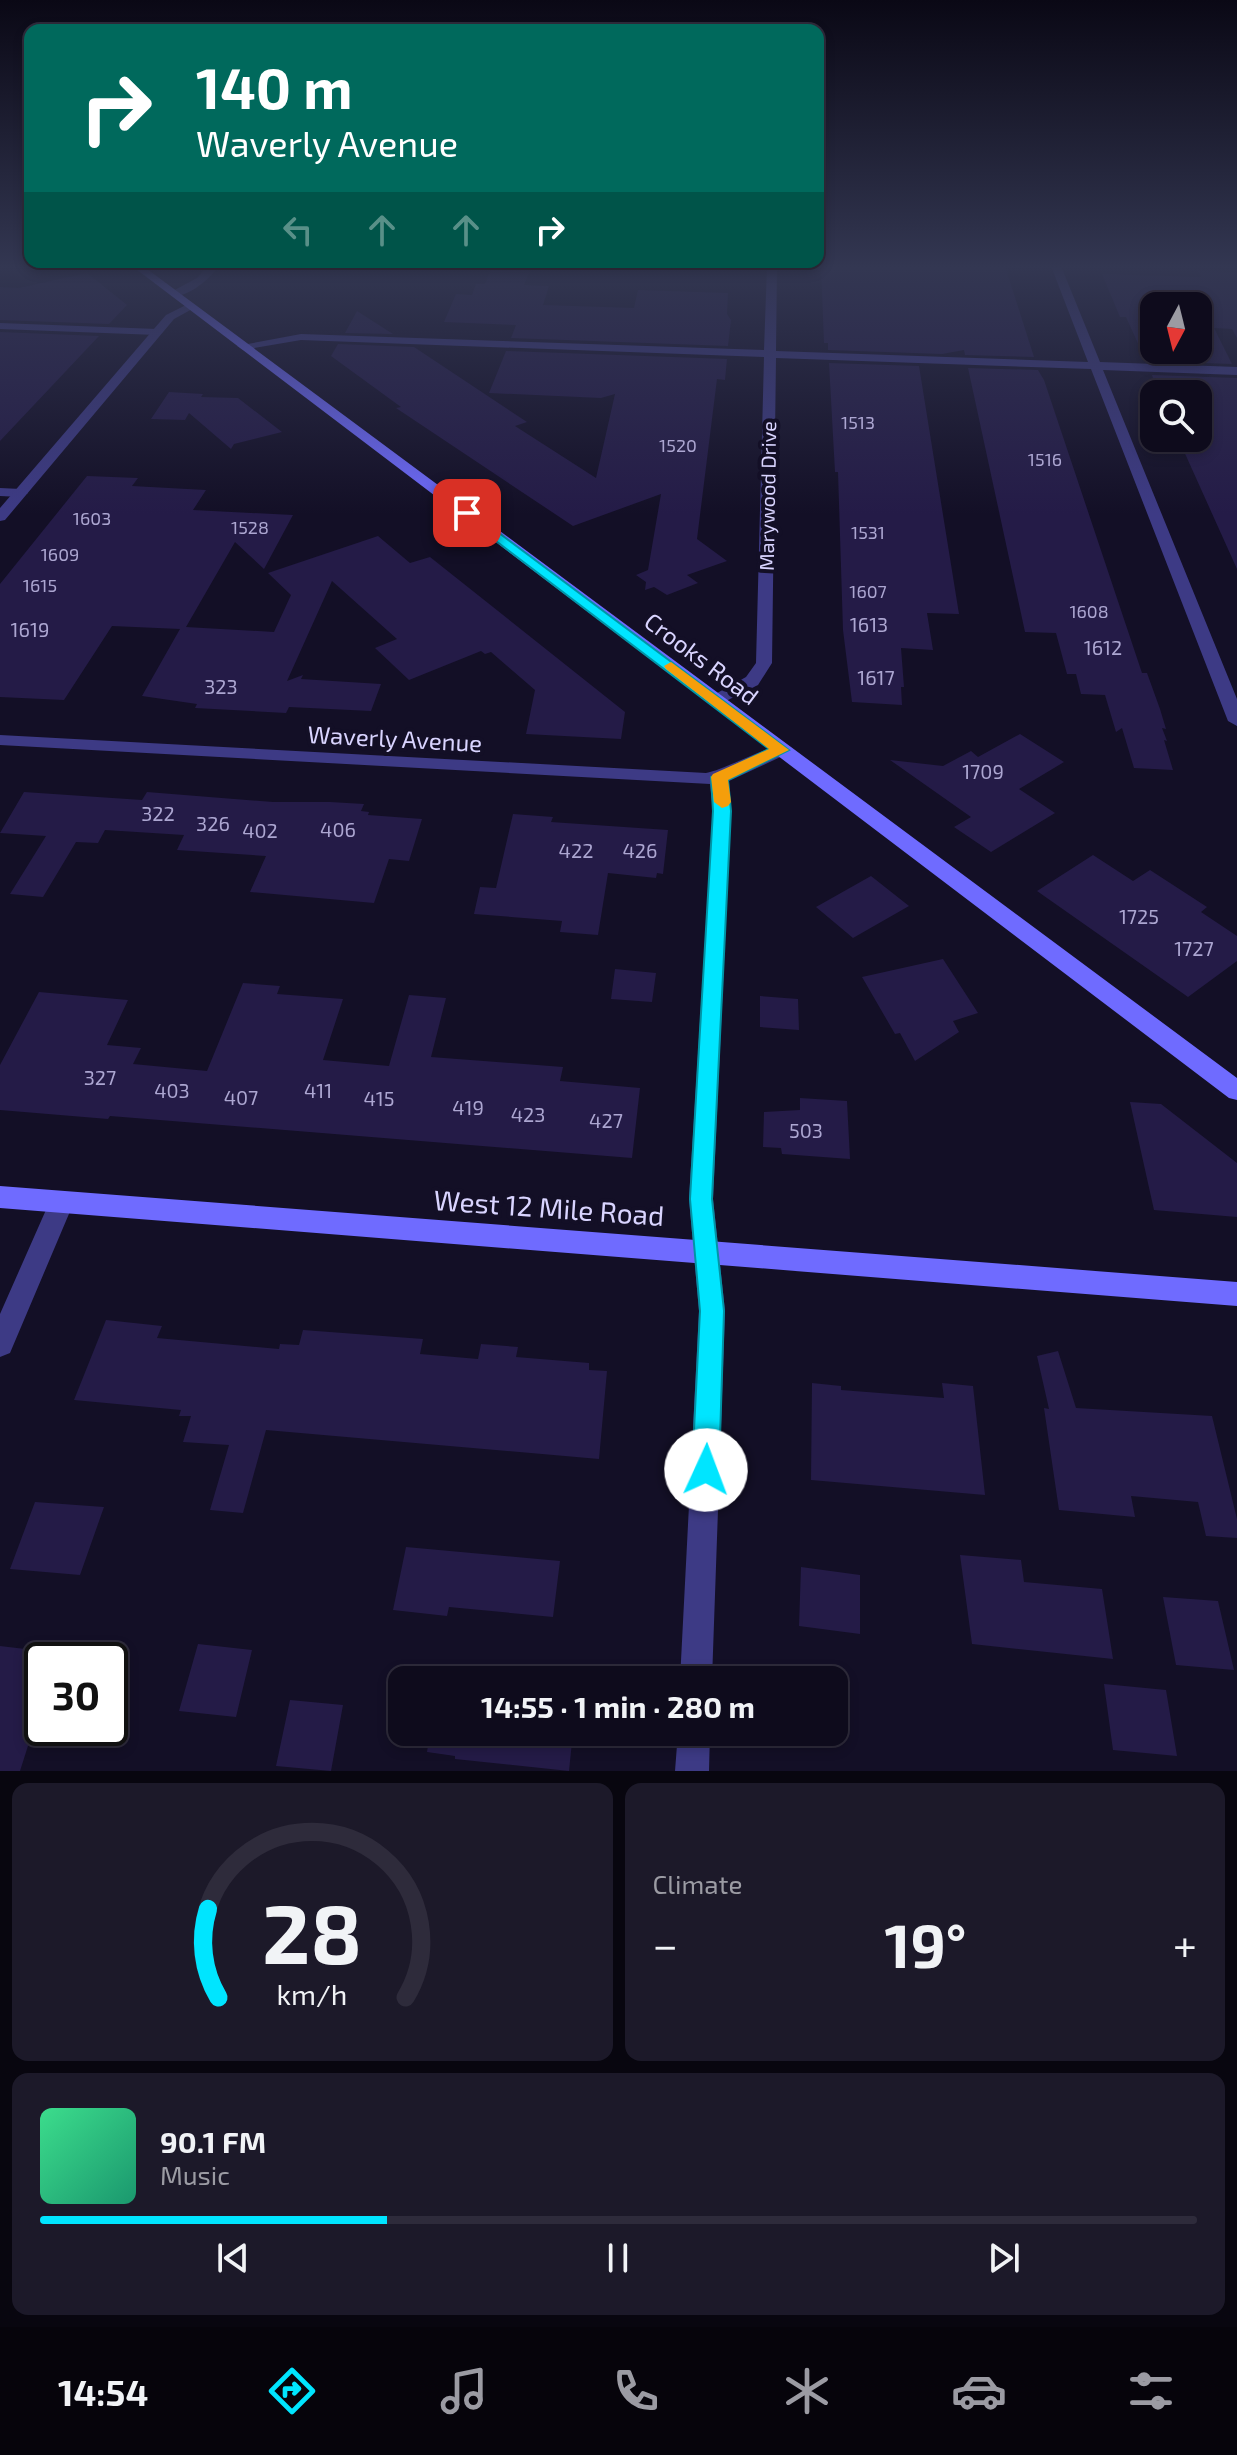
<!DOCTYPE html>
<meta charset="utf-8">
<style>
:root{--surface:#0e0b1c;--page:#1c1929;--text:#f1f3f6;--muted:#9b9ba3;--line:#2e2b3b;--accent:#00e5ff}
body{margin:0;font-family:"Exo 2",sans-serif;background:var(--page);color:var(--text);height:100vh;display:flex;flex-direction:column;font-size:30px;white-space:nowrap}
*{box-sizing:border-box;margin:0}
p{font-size:26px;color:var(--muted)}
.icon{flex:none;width:44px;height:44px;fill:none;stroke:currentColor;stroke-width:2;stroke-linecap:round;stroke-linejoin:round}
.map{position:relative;height:1771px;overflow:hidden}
.sheet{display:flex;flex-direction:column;gap:12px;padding:12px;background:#08060f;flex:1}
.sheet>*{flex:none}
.banner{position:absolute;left:24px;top:24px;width:800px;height:244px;border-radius:16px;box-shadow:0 4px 12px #0003,0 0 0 2px var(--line);background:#00695c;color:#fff;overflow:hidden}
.needle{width:52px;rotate:187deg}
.buttons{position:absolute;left:1140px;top:292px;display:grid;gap:16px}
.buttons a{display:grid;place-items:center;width:72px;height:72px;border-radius:16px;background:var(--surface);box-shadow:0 4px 12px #0003,0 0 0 2px var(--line);font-size:40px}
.speed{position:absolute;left:24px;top:1642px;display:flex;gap:16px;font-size:40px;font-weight:700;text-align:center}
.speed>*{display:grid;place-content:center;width:104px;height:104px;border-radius:50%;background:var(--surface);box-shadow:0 4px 12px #0003,0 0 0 2px var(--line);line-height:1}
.speed .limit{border:4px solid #111;border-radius:12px;background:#fff;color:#111}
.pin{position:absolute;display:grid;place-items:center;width:68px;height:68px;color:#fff;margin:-34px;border-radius:16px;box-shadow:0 4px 12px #0006}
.me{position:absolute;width:88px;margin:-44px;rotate:2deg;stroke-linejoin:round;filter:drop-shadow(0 0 6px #0008)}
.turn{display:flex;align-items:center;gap:28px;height:168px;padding:0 40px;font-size:36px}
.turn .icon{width:104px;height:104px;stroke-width:2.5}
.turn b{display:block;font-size:56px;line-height:68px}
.lanes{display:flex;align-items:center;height:76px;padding:0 40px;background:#0003;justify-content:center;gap:40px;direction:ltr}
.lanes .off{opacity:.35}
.big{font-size:60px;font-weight:700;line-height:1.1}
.sheet .widget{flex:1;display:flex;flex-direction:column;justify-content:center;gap:12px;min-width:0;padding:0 28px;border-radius:16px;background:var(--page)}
.sheet .dial{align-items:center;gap:0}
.dial svg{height:208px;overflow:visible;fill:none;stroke:var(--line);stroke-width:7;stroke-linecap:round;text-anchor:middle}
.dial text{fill:var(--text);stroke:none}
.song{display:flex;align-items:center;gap:24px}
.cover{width:96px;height:96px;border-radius:12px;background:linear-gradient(135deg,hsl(150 70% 55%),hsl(160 70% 35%))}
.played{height:8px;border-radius:4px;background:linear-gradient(90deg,var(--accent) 30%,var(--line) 30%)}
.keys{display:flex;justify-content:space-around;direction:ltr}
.heat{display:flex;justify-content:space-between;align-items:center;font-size:44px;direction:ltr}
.sheet .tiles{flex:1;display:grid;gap:12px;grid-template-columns:1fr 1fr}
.widget:last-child{grid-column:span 2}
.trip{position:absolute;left:388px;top:1666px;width:460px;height:80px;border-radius:16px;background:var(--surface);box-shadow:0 4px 12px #0003,0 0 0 2px var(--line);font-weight:700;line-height:80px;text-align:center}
.dock{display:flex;height:128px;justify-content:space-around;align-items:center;background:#06040b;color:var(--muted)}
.dock .icon{width:56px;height:56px}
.dock .on{color:var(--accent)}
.dock b{font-size:36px;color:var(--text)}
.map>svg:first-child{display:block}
</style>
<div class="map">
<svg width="1237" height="1771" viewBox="0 0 1237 1771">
<rect width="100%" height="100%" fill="#130f26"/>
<path fill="#241b47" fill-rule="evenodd" d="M492,266l39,2 -7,17 25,1 -6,19 91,3 4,-18 90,3 -1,21 4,6 -3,26 -217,-8 5,-13 -72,-3 12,-28 16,1 4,-11h9z
M821,266h184l29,91 -69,-2 -1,-5 -22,4 -114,-4v-7h-4z
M1198,271l39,1v66l-5,-9 -18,-1 18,36 -86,-3 -20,-44h-6l-18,-43 99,3zM1154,306h44v44h-44z
M87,273l40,32 -18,19 -109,-4v-33l19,1z
M357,311l36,23 -48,-1z
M0,332l99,4 -99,105z
M338,344l76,3 113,75 -12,4 81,52 19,-84 -14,4 -112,-5 17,-42 221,8 -2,21 -8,-1 -20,160 30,22 -40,14 11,8 -31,12 -13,-8 -9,3 1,-8 -10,-7 12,-5 13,-76 -88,32 -177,-118 5,-1 -70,-51z
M829,363l90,3 40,248 -32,-1 6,37 -32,-2 3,39h-3l1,18 -50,-3 -9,-72 -5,-158h-3z
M968,368l70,2 6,10 98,293h5l13,36 6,20 -4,-1 5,13 -3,-1 9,30 -39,-2 -12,-40 -6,4 -11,-37 -24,-1 -5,-20h-9l-11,-41 -31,-1z
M1152,375l85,3v191l-59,-131h20v-44h-40z
M169,392l34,2 -2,3 37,1 44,34 -48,12 -3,5 -42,-36 -4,7 -34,-1z
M87,476l51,2 -6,8 74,4 -13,20 100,5 -29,54 -29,-27 -49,85 88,5 17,-37 -23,-22 110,-37 32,27 20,-6 195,155 -4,27 -95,-5 9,-44 -44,-38 -6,2 -4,-3 -72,29 -34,-32 22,-9 -65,-58 -45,100 16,-6 -2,4 80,5 -10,27 -82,-4 -3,6 -91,-5 2,-4 -55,-8 38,-67 -68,-3 -48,74 -64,-3v-113z
M1020,734l44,28 -45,27 36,24 -64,39 -37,-25 17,-10 -81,-57 53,6 28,-15 7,6z
M24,792l118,8 5,-8 126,10h57l34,2 -3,7 8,1 -1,3 54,4 -13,42 -20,-2 -15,44 -124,-11 16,-36 -89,-6 7,-15 -79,-5 -7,13 -22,-1 -33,55 -33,-3 36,-58 -46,-3z
M513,814l40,3 -2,5 117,8 -5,44 -6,-1 -1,5 -48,-5 -10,62 -38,-3 2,-11 -88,-7 6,-27 16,1z
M1093,855l40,26 17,-11 57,37 -6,5 36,24v25l-49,36 -151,-106z
M871,876l38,30 -56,32 -37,-31z
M943,959l35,54 -25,8 6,11 -44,29 -15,-28 -5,1 -33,-57z
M615,969l41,4 -4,29 -41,-3z
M243,983l37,3 -3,8 66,5 -20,61 66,6 20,-71 37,3 -15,59 132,10 -3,14 80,7 -8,70 -522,-42 -2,3 -108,-9v-45l39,-73 89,8 -21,45 34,3 -8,16 74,7z
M760,996l38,3 1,31 -39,-3z
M800,1098l47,3 3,58 -68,-5 -1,-6 -18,-1 1,-35 36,-2z
M1130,1102l31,2 76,59v54l-83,-7z
M106,1320l56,6 -5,12 122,11 1,-5 19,1 4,-15 120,9 -3,15 58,5 3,-15 37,3 -2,10 73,6v7l18,1 -8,88 -333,-29 -23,83 -33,-3 19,-65 -46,-3 8,-26h-12l2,-6 -107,-10z
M1058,1351l18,57 136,8 25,103v19l-31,-2 -8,-34 -67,-6 4,21 -76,-7 -15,-102 5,1 -12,-53z
M812,1383l29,3v4l103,8 -2,-15 31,3 12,109 -174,-15z
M35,1502l69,5 -24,68 -70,-6z
M406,1547l154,14 -7,56 -104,-10 -2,9 -54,-6z
M960,1555l61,5 3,22 78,7 11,70 -141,-15z
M801,1567l59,8v59l-61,-8z
M1163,1597l55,4 16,69 -58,-5z
M198,1644l54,6 -16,67 -57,-6z
M0,1646l42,5v77l-8,-1 -14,44h-20z
M1104,1684l62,6 11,66 -64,-6z
M290,1700l53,5 -12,66 -55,-5z
M430,1732h143l-4,39 -114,-12v-3l-28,-4z"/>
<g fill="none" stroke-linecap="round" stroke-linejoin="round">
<path fill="#3d3a85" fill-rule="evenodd" d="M767,266h10l-1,85 312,11 -37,-96h10l39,96 137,5v8l-134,-5 134,329v27l-9,-5 -137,-352 -315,-11 -4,305 -14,22 -42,21 -9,-5 3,-4 36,-20 10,-14 8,-306 -463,-17 -58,10 -6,-4 64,-12 463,16z
M0,323l157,6 6,3 -6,3 -157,-6z
M0,488l21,1 7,4 -7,4 -21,-1z
M0,735l706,38c22,-4 66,-31 81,-27l3,4 -3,4 -58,27 2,30 -18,388 12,112 -13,369h-32l19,-369 -10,-112 24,-388 -3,-27 -710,-39z
M62,1191l9,3 3,8 -64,151 -10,4v-43l53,-120z
M678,1732h32l-1,39h-34z"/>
<path fill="#3d3a85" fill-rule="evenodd" d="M208,266h11c-11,14 -29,31 -48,30v-4l26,-14z
M190,303l6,3 -2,2 -20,11 -169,201 -5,1v-13l153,-178 13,-15z"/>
<path fill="#6f6bff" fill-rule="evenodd" d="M132,266h11l1094,812v22l-8,-2z
M0,1186l1237,96v24l-1237,-98z"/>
</g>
<linearGradient id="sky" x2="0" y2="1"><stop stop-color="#0a0815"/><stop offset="0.52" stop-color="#333752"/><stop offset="1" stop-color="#333752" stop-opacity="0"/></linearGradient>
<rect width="1237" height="514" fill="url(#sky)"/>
<path fill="#00e5ff" stroke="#0095a6" stroke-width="2" d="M467,509l322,241 -61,30 3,31 -19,388 12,112 -5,159 -4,9 -9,4 -10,-4 -4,-9 8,-159 -10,-112 23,-388 -2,-34 58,-28 -306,-233v-6z"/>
<path fill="#f59e0b" d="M671,662l118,88 -61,30 3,22 -3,4 -6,2 -8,-6 -3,-25 2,-3 56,-25 -103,-80 -2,-3z"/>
<g text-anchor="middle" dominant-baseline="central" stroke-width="8" stroke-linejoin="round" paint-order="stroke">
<g font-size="18" fill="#aca6d1">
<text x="858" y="422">1513</text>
<text x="678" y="445">1520</text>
<text x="1045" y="459">1516</text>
<text x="92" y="518">1603</text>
<text x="250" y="527">1528</text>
<text x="868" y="532">1531</text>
<text x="60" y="554">1609</text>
<text x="40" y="585">1615</text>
<text x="868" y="591">1607</text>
<text x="1089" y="611">1608</text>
</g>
<g font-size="20" fill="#d9d4ff" stroke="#130f26">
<text transform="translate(767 496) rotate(-89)">Marywood Drive</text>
</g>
<g font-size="20" fill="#aca6d1">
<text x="869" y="624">1613</text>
<text x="30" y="629">1619</text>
<text x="1103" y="647">1612</text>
<text x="876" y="677">1617</text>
<text x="221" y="686">323</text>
<text x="983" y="771">1709</text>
<text x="158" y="813">322</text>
<text x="213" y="823">326</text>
<text x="338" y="829">406</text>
<text x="260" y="830">402</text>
<text x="576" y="850">422</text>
<text x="640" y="850">426</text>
<text x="1139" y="916">1725</text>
<text x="1194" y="948">1727</text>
<text x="100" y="1077">327</text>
<text x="172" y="1090">403</text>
<text x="318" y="1090">411</text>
<text x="241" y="1097">407</text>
<text x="379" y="1098">415</text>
<text x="468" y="1107">419</text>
<text x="528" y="1114">423</text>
<text x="606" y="1120">427</text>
<text x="806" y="1130">503</text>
</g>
<g font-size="24" fill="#d9d4ff" stroke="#130f26">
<text transform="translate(702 658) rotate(37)">Crooks Road</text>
<text transform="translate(395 738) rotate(3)">Waverly Avenue</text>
</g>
<g font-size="28" fill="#d9d4ff" stroke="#130f26">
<text transform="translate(549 1207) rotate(4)">West 12 Mile Road</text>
</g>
</g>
</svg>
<div class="buttons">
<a><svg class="needle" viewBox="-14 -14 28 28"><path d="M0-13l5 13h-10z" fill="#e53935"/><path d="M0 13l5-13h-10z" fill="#9b9ba3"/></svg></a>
<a><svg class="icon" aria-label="search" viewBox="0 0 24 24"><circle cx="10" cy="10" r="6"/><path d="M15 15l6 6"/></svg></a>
</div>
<div class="speed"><div class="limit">30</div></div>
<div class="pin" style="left:467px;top:513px;background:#d93025"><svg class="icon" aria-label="arrive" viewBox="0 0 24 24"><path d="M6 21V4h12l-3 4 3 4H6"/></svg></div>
<svg class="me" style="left:706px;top:1470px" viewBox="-20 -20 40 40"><circle r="19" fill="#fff"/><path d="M0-13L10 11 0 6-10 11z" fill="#00e5ff"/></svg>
<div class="trip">14:55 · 1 min · 280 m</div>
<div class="banner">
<div class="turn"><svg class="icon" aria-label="right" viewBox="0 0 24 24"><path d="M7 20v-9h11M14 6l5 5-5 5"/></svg><div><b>140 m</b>Waverly Avenue</div></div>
<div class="lanes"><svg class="icon off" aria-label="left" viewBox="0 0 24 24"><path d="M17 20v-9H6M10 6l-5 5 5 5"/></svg><svg class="icon off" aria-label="ahead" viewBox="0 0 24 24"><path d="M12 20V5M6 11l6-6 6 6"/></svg><svg class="icon off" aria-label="ahead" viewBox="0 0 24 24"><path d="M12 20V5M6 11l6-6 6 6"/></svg><svg class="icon" aria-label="right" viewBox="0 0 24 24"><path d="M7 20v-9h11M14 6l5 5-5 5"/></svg></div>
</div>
</div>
<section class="sheet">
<div class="tiles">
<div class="widget dial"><svg viewBox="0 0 100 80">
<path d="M14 69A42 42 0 1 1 86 69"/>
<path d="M14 69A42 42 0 0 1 10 35" stroke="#00e5ff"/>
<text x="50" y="56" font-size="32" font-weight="700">28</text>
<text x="50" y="72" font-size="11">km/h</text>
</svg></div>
<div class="widget"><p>Climate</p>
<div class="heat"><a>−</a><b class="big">19°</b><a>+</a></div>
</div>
<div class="widget">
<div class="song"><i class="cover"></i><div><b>90.1 FM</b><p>Music</p></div></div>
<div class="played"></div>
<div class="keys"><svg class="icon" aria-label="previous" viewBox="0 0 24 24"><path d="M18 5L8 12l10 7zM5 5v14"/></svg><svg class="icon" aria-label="pause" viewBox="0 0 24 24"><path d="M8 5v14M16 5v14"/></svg><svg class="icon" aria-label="next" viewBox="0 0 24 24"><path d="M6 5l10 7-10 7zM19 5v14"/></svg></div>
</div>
</div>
</section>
<nav class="dock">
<b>14:54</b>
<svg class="icon on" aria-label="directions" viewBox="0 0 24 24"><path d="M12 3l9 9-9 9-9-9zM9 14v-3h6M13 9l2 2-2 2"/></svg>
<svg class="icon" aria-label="music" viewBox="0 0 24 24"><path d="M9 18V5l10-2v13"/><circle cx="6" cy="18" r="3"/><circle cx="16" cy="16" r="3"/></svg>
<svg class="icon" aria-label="phone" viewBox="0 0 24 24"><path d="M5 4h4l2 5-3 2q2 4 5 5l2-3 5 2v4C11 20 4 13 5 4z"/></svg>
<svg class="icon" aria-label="climate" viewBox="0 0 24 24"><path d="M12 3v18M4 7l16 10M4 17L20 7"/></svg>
<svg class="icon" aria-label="car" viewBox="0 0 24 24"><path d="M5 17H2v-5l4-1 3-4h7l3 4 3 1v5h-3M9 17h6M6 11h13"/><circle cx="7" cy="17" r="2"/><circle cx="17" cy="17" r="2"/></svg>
<svg class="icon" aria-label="filters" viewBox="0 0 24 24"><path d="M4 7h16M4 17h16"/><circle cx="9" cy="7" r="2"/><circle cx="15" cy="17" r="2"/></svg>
</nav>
